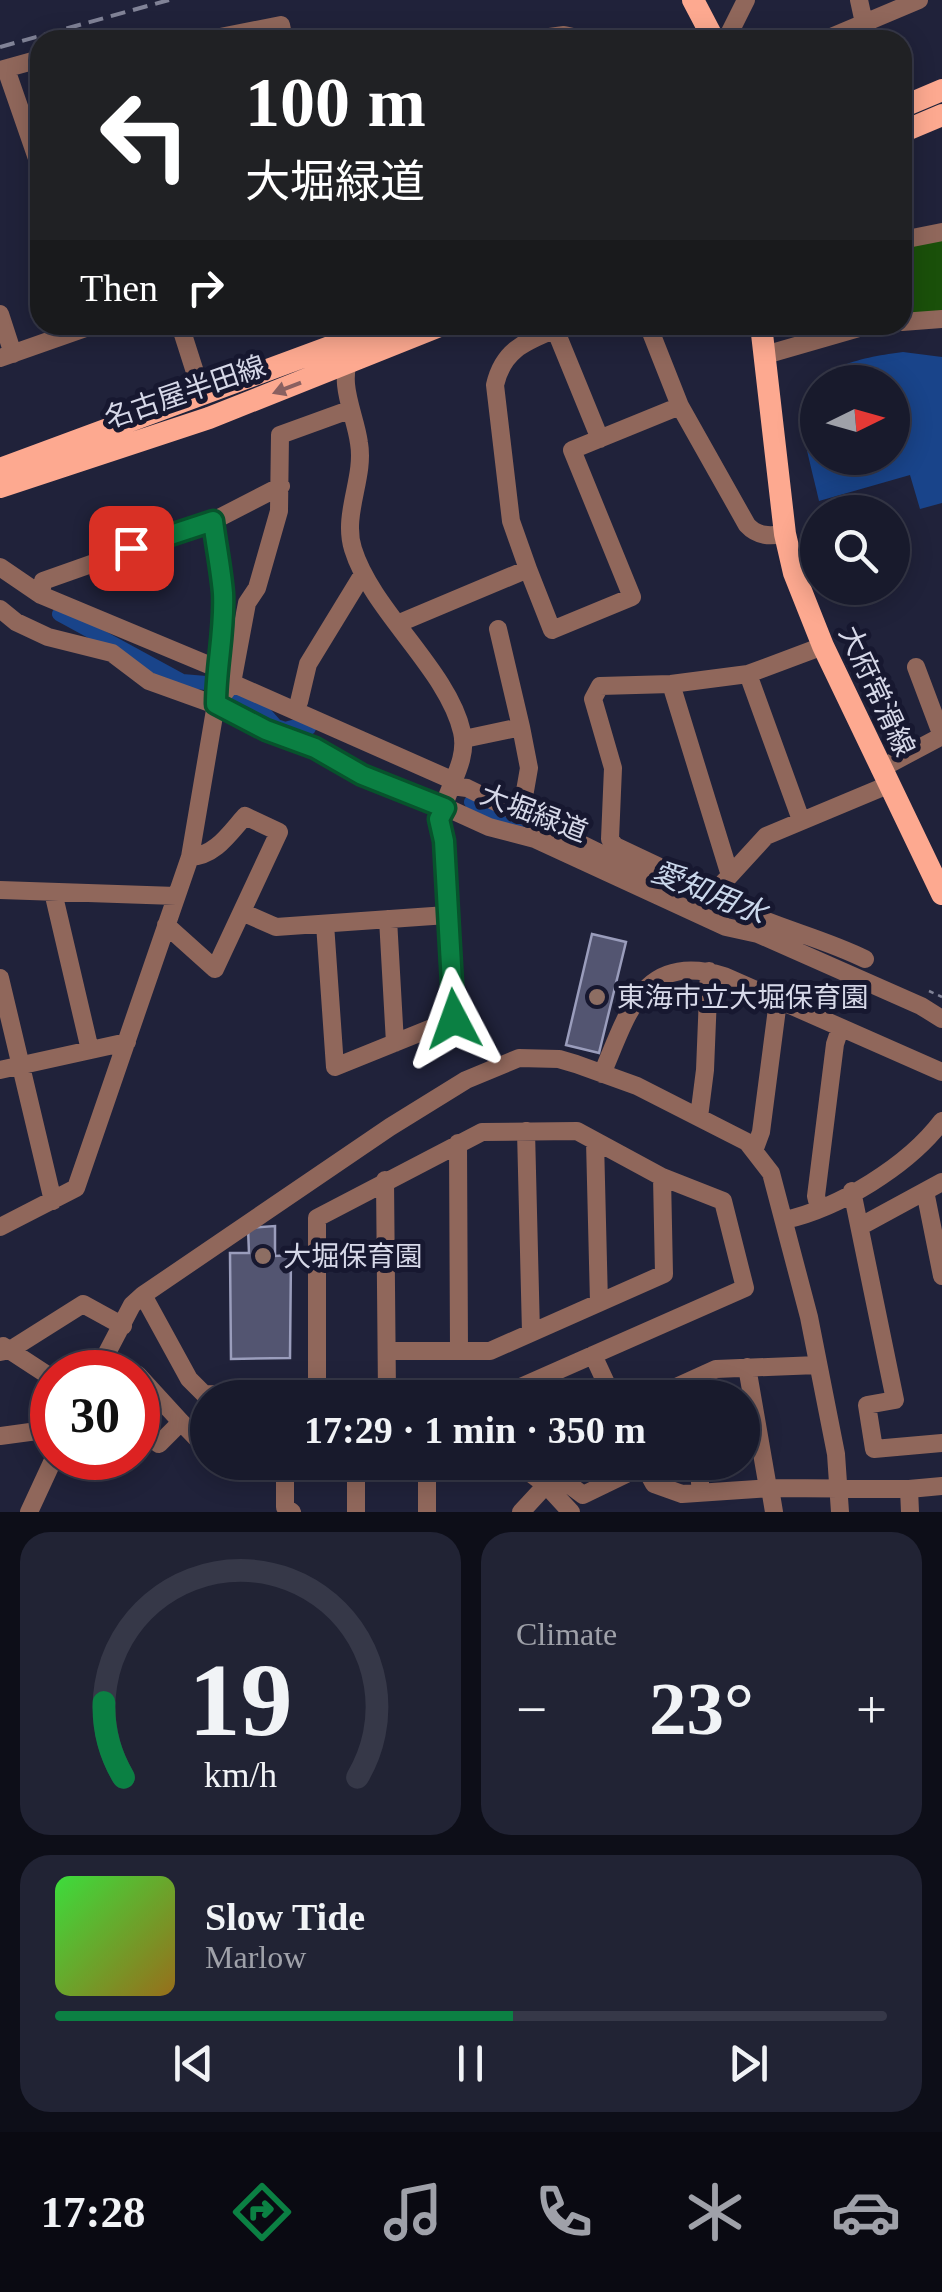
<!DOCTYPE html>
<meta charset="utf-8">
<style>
:root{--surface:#181a2c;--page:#212334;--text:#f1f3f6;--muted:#9fa1a9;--line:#363848;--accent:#0b8043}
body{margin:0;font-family:"Times New Roman","Noto Sans JP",serif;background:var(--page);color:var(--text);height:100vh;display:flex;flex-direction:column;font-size:38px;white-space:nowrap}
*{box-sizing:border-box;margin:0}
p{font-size:32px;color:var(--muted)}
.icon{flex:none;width:55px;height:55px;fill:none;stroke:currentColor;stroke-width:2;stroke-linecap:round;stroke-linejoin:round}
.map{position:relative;height:1512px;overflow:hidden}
.sheet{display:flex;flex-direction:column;gap:20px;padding:20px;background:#0d0e18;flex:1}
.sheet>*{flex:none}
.banner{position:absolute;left:30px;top:30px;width:882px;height:305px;border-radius:30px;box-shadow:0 5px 25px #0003,0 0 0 2px var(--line);background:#202124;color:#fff;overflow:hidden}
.needle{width:65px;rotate:85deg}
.buttons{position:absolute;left:800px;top:365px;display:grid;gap:20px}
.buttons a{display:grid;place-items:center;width:110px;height:110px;border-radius:50%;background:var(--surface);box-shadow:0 5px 25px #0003,0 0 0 2px var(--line);font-size:50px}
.speed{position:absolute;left:30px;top:1350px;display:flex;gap:20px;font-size:50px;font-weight:700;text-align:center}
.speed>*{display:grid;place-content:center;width:130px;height:130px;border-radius:50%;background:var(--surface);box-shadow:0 5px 25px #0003,0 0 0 2px var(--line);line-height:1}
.speed .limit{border:15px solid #d22;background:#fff;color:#111}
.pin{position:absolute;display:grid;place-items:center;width:85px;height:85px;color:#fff;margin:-42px;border-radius:20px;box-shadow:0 5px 15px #0006}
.me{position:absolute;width:110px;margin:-55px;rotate:356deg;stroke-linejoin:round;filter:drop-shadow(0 0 8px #0008)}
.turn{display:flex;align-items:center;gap:35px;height:210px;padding:0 50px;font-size:45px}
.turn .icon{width:130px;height:130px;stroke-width:2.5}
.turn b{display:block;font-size:70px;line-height:85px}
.then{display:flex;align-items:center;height:95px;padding:0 50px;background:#0003;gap:20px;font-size:38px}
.big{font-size:75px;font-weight:700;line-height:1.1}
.sheet .card{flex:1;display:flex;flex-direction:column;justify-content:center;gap:15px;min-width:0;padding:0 35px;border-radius:30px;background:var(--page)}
.sheet .dial{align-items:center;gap:0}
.dial svg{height:260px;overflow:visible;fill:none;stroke:var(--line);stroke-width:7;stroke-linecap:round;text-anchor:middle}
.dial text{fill:var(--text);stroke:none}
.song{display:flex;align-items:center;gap:30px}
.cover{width:120px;height:120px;border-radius:15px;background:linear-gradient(135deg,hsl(120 70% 55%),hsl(40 70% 35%))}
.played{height:10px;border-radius:5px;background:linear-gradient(90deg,var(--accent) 55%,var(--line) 55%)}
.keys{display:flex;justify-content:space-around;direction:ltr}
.heat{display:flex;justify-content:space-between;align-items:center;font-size:55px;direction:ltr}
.sheet .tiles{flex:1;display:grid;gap:20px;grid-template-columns:1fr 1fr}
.card:last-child{grid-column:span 2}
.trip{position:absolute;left:190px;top:1380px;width:570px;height:100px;border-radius:50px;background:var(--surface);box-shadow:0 5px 25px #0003,0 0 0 2px var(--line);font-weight:700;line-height:100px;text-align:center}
.dock{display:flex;height:160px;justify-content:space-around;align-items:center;background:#0a0a12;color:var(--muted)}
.dock .icon{width:70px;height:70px}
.dock .on{color:var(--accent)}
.dock b{font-size:45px;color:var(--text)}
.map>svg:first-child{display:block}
</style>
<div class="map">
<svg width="942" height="1512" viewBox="0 0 942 1512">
<rect width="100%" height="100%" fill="#20223a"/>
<path fill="#1a500a" d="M942,240v79l-39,3v-74z"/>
<path fill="#19448a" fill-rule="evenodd" d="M903,352l39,5v146l-22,6 -10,-34 -91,26c-4,-20 -20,-75 -17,-92 9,-44 64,-52 101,-57zM818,382h74v76h-74z"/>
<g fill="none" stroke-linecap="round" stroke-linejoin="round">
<path stroke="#19448a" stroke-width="14" d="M59,614l123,67 24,2
M235,696l24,11 17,19 9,3 15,-4 9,3
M471,802l66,32"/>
</g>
<path fill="#535571" stroke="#9a9dbc" stroke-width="2.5" d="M592,934l34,8 -27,111 -33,-8z
M275,1226v30l16,-1 -1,103 -59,1 -1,-106h19l-1,-25z"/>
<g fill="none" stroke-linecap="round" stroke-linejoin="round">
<path stroke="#818397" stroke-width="2.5" stroke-dasharray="5 5" stroke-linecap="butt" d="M929,991l13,6"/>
<path stroke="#90675b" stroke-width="18" d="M859,0l5,23
M205,40l76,-15 3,15
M528,40l36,-5 23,5
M726,40l20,-40
M824,40l95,-40
M6,69l34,98
M0,70l40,-11
M902,240l40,-8
M0,314l13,40
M902,322l40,-3
M180,325l22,69
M648,325l32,81
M555,329l45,110
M765,355l104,-30
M0,358l94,-33
M213,521l10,72 -7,111 16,-21 15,-80 10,-15 22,-77 1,-76 69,-25
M0,567l41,28 175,73
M528,569l-17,-48 -16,-136c9,-40 37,-45 70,-60
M41,595l2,-14 170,-60 68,-35
M0,609l16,13 32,15 64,16 37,28 89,32 28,17 49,18 46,27 51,17 77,35 46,12 191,88 32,7 163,72 21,13
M397,624l131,-55 24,61 80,-33 -60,-147 108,-44 67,119c11,12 23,11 38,9
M916,667l26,69
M748,674l53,146
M232,683l222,98
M671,684l57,185 4,4
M299,702l9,-38 55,-90
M521,727l8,41 -8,46
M464,739l57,-12 -23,-98
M880,769l62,-33
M452,786l15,2 145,71 45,18
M704,888l-89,-42 -5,-7 3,-71 -20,-69 7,-13 71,-2 77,-10 75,-28
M0,890l176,6
M53,892l37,158
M700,894l4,-6c46,35 109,45 161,71
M712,895l54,-59 122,-51
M242,912l34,15 171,-12
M388,919l7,124
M325,924l10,143 119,-48 -11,-178c-13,-37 28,-71 19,-109 -14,-62 -90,-121 -109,-183 -11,-35 12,-71 6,-106 -4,-30 -22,-59 -8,-89
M166,925l49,44 64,-137 -34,-16c-16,18 -30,40 -55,41
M0,978l53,223
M0,1070l127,-28
M602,1074c26,-60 40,-123 122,-98l218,96
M699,1117l6,-47 4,-99
M526,1131l5,202
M595,1141l4,162
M458,1143l1,208
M754,1151l7,-19 17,-131
M385,1180l2,214
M852,1191l43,209 -28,5 7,44 68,-6
M925,1191l17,85
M819,1208l-3,-12 19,-152 5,-15
M785,1220c54,-12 123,-54 157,-99
M861,1226l81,-44
M0,1227l76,-39 114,-331 26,-153
M143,1295l46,84 15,15 296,2 245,-108 -22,-87 -61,-24 -85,-46 -95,1 -165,86v176
M3,1346l49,32
M387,1351h103l174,-77 -2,-97
M0,1352l10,-2 73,-46 40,22
M593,1355l20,43
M747,1367l21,121
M97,1372l35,-67 11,-10 247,-168 76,-47 53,-22 40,1 17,5 61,22 110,56 24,31 38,144 27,137 4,58
M138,1375l43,47 -22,22 -21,-16
M652,1398l64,-29 102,-4
M181,1422l27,28
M0,1436l52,-7
M219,1462l3,3 2,-3
M285,1462v45l7,5
M356,1462v50
M516,1462l30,23 25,27
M539,1462l44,33 60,-29
M600,1462l9,20
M642,1462l12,22 28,10 88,-6 139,1 33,-3
M698,1462l3,31
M770,1488l4,24
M909,1489l1,23
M29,1512l25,-54
M427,1512v-50
M521,1512l25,-27"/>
<path stroke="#fda990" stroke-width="22" d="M693,0l21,40
M902,107l40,-17
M902,132l40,-17
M761,325l24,209 9,39 29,73 119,248
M0,469l389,-144
M0,487l209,-69 233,-93"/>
<path stroke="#818397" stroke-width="4" stroke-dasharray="15 8" stroke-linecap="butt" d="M0,47l169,-47"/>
</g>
<defs><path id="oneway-solid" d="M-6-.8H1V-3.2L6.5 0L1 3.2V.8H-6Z" transform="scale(2.5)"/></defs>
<use fill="#8a6060" href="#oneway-solid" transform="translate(287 388) rotate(159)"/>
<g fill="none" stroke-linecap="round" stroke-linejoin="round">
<defs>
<path id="route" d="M131,548l82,-27c3,24 8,48 10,72 2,38 -7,73 -7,111l50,26 49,18 47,27 83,33 -6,11 5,22 10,178"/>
</defs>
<use href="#route" stroke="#07532c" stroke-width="25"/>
<use href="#route" stroke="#0b8043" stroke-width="18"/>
</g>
<g fill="#8d6e63" stroke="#171830" stroke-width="4">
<circle cx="597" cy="997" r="10"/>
<circle cx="263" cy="1256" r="10"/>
</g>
<g text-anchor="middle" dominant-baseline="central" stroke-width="10" stroke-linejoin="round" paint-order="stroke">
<g font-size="28" fill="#d6d8e8" stroke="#171830">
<text transform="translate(185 392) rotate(-19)">名古屋半田線</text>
<text transform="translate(877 691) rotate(65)">大府常滑線</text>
<text transform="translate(534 813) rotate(21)">大堀緑道</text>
</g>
<g font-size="28" fill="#d6d8e8" stroke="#171830" text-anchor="start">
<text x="617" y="997">東海市立大堀保育園</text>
<text x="283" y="1256">大堀保育園</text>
</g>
<g font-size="30" font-style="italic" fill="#cad7eb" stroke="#171830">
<text transform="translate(709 892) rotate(22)">愛知用水</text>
</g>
</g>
</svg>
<div class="buttons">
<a><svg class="needle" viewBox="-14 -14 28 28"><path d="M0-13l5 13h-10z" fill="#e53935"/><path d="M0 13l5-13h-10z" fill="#9fa1a9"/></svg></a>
<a><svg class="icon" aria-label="search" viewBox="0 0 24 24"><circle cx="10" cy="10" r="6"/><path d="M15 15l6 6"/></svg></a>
</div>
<div class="speed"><div class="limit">30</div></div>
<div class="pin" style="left:131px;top:548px;background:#d93025"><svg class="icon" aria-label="arrive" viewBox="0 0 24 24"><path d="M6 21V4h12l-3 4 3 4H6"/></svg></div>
<svg class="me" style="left:454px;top:1019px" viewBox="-20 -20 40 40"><path d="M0-17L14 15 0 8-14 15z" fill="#0b8043" stroke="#fff" stroke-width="4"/></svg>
<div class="trip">17:29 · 1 min · 350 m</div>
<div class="banner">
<div class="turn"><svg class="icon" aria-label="left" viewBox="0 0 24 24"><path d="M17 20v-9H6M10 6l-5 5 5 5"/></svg><div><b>100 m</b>大堀緑道</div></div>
<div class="then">Then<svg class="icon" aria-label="right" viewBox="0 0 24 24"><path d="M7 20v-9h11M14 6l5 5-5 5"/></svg></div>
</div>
</div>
<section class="sheet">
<div class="tiles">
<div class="card dial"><svg viewBox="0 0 100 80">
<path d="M14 69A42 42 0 1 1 86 69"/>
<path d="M14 69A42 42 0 0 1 8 46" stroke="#0b8043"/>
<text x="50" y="56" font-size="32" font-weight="700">19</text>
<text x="50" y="72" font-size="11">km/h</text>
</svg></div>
<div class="card"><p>Climate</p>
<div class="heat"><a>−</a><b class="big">23°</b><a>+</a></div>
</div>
<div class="card">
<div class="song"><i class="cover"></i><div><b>Slow Tide</b><p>Marlow</p></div></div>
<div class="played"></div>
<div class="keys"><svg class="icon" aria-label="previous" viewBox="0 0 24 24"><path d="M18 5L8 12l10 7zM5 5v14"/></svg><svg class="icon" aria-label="pause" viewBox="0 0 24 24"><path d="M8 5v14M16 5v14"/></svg><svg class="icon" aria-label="next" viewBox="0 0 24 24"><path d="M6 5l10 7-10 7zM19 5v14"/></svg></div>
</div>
</div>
</section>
<nav class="dock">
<b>17:28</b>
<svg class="icon on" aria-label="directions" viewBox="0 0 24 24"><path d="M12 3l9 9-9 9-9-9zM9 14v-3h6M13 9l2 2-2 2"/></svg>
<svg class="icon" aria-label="music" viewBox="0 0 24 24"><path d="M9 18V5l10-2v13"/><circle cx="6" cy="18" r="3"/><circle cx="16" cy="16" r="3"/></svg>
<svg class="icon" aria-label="phone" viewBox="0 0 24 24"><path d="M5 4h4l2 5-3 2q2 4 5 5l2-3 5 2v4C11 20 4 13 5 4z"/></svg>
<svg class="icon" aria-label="climate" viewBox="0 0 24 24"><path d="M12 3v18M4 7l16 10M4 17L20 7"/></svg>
<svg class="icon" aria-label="car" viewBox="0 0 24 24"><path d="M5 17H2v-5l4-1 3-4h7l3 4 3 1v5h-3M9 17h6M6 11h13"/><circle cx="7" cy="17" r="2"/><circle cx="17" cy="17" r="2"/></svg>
</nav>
